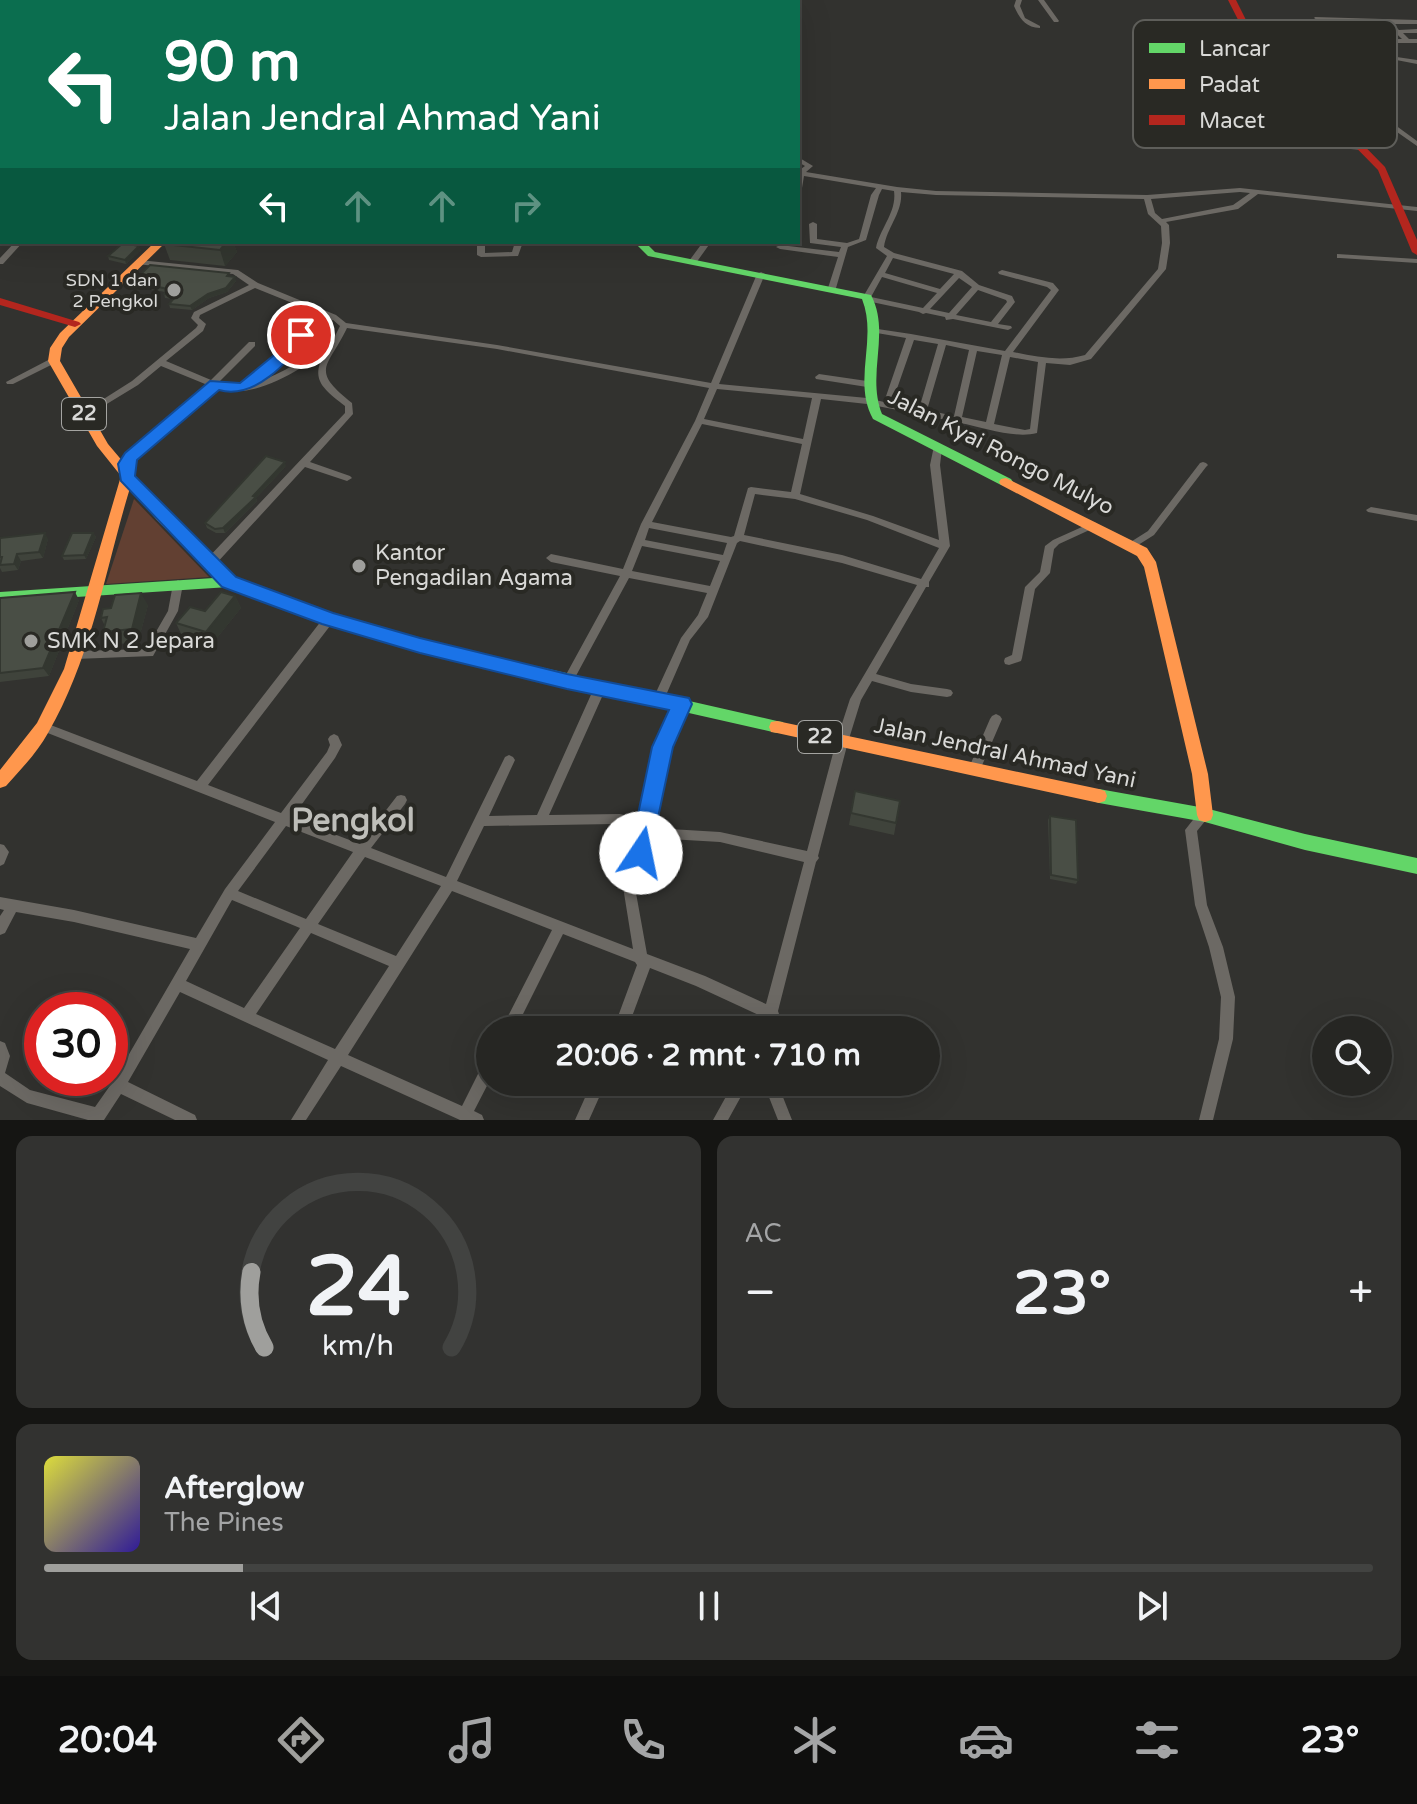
<!DOCTYPE html>
<html lang="id">
<meta charset="utf-8">
<style>
:root{--surface:#262623;--page:#323230;--text:#f1f3f6;--muted:#a4a5a6;--line:#424341;--accent:#9f9f9c}
body{margin:0;font-family:"Varela Round",sans-serif;background:var(--page);color:var(--text);height:100vh;display:flex;flex-direction:column;font-size:30px;white-space:nowrap}
*{box-sizing:border-box;margin:0}
p{font-size:26px;color:var(--muted)}
.icon{flex:none;width:44px;height:44px;fill:none;stroke:currentColor;stroke-width:2;stroke-linecap:round;stroke-linejoin:round}
.map{position:relative;height:1120px;overflow:hidden}
.panel{display:flex;flex-direction:column;gap:16px;padding:16px;background:#151513;flex:1}
.panel>*{flex:none}
.guide{position:absolute;left:0px;top:0px;width:800px;height:244px;box-shadow:0 8px 32px #0002,0 0 0 2px var(--line);background:#0b6e4f;color:#fff;overflow:hidden}
.fabs{position:absolute;left:1312px;top:1016px;display:grid;gap:16px}
.fabs a{display:grid;place-items:center;width:80px;height:80px;border-radius:50%;background:var(--surface);box-shadow:0 8px 32px #0002,0 0 0 2px var(--line);font-size:40px}
.speed{position:absolute;left:24px;top:992px;display:flex;gap:16px;font-size:40px;font-weight:700;text-align:center}
.speed>*{display:grid;place-content:center;width:104px;height:104px;border-radius:50%;background:var(--surface);box-shadow:0 8px 32px #0002,0 0 0 2px var(--line);line-height:1}
.speed .limit{border:12px solid #d22;background:#fff;color:#111}
.pin{position:absolute;display:grid;place-items:center;width:68px;height:68px;color:#fff;margin:-34px;border:4px solid #fff;border-radius:50%;box-shadow:0 2px 8px #0007}
.me{position:absolute;width:88px;margin:-44px;rotate:11deg;stroke-linejoin:round;filter:drop-shadow(0 0 6px #0008)}
.turn{display:flex;align-items:center;gap:28px;height:168px;padding:0 32px;font-size:36px}
.turn .icon{width:104px;height:104px;stroke-width:2.5}
.turn b{display:block;font-size:56px;line-height:68px}
.lanes{display:flex;align-items:center;height:76px;padding:0 32px;background:#0003;justify-content:center;gap:40px;direction:ltr}
.lanes .off{opacity:.35}
.big{font-size:60px;font-weight:700;line-height:1.1}
.panel .card{flex:1;display:flex;flex-direction:column;justify-content:center;gap:12px;min-width:0;padding:0 28px;border-radius:16px;background:var(--page)}
.panel .dial{align-items:center;gap:0}
.dial svg{height:208px;overflow:visible;fill:none;stroke:var(--line);stroke-width:7;stroke-linecap:round;text-anchor:middle}
.dial text{fill:var(--text);stroke:none}
.song{display:flex;align-items:center;gap:24px}
.cover{width:96px;height:96px;border-radius:12px;background:linear-gradient(135deg,hsl(60 70% 55%),hsl(250 70% 35%))}
.played{height:8px;border-radius:4px;background:linear-gradient(90deg,var(--accent) 15%,var(--line) 15%)}
.keys{display:flex;justify-content:space-around;direction:ltr}
.heat{display:flex;justify-content:space-between;align-items:center;font-size:44px;direction:ltr}
.panel .tiles{flex:1;display:grid;gap:16px;grid-template-columns:1fr 1fr}
.card:last-child{grid-column:span 2}
.trip{position:absolute;left:476px;top:1016px;width:464px;height:80px;border-radius:40px;background:var(--surface);box-shadow:0 8px 32px #0002,0 0 0 2px var(--line);font-weight:700;line-height:80px;text-align:center}
.dock{display:flex;height:128px;justify-content:space-around;align-items:center;background:#0f0f0e;color:var(--muted)}
.dock .icon{width:56px;height:56px}
.dock .current{color:var(--accent)}
.dock b{font-size:36px;color:var(--text)}
.map>svg:first-child{display:block}
</style>
<div class="map">
<svg width="1417" height="1120" viewBox="0 0 1417 1120">
<rect width="100%" height="100%" fill="#32322f"/>
<path fill="#624032" d="M134,499l75,78 -103,7z"/>
<g fill="none" stroke-linecap="round" stroke-linejoin="round">
<path fill="#6c6964" fill-rule="evenodd" d="M390,0h8l-3,2h-8z
M476,0h7l-3,2h-7z
M693,0h6l-1,2h-6z
M1016,0h6l-2,6 5,12 15,8v2c-15,-1 -20,-9 -26,-22z
M1038,0h6l15,21 -1,1h-4z
M1315,17l102,3v4h-24l6,6 18,-1v4h-14l6,6h8v4h-37l10,13 27,4v4l-31,-6 -12,-15 -24,1 -99,-6 -3,-2 3,-2 99,6 52,-1 -16,-15 -69,-4 -3,-2z
M0,28l2,1v4l-2,-1z
M2,51v5l-2,1v-5z
M0,78l2,1v4l-2,-1z
M1277,109l51,3 3,2 -3,2 -53,-4v-2z
M1336,119l55,3 26,19v5l-30,-21 -53,-3 -1,-1z
M1304,142l59,4 3,2 -3,2 -61,-5 -1,-1z
M798,157l15,9 -7,6 91,15 39,4 211,4 93,-7 177,19v4l-159,-17 -20,15 -72,13 3,3 1,18 -4,26 -75,90 -21,6 -24,-2 -9,70c-23,6 -54,-6 -77,-10l-3,1 -4,-3 -28,-5 -3,1 -4,-3 -51,-10 -46,-5 -21,95 73,22 66,24 -9,-75 4,-19h6l2,2 -2,17 10,81 -21,36v5h-3l-50,87 35,10 36,5 4,1 2,3 -2,3 -4,1 -36,-5 -39,-11 -11,19 -13,42 -30,114 1,2 -3,4 -38,149 1,3 -6,16h-14l4,-13 -67,-31 -46,-18 -23,62h-14l24,-65 -2,-3 -72,-28 -48,96h-14l51,-100 -100,-39 -104,164 114,51 23,-46 5,-2v22l-16,31 8,4 2,5h-24l-119,-54 -35,54h-15l37,-60 -148,-68 -52,90 67,33 2,5h-22l-54,-26 -17,26h-16l-61,-17 -27,-17v-45l5,2 5,13 -5,17 25,17 65,17 19,-27 76,-131 -116,-27 -58,-10 -11,21 -5,2v-19l4,-6 -4,-1v-12l74,13 122,28 29,-49 50,-67 -235,-92 -2,-3 2,-3 4,-2 4,2 149,57 128,-165h8l1,3 -1,3 -125,163 73,28 46,-61 3,-7 -2,-6 2,-3 4,-2 4,2 4,9 -7,13 -43,60 68,26 37,-48 4,-1 4,1 2,4 -2,4 -34,44 75,29 59,-120 4,-2 4,2 2,3 -26,56 48,-1 57,-127 2,-3 4,-1 4,1 2,3 -57,127 71,-1 22,5 15,-72 21,-46 4,-1 4,1 2,3 -19,43 -15,75 16,7 50,3 87,19 29,-109 14,-43 67,-114 -75,-22 -102,-22 -3,2 -29,74 -18,23 -27,62 -4,1 -4,-1 -2,-3 28,-61 17,-23 9,-22 -78,-15 -58,107 -4,1 -4,-1 -1,-3 58,-106 -69,-14 -5,-4 5,-4 72,15 18,-45 54,-103 14,-33 -212,-39 -150,-21c-19,40 -38,41 5,75l1,11 -43,48 40,14 2,2 -5,3 -42,-14 -91,99 -4,1 -5,-4 1,-3 139,-147v-7c-23,-18 -36,-27 -19,-55 -9,3 -18,12 -27,18 -18,11 -41,22 -62,22 -6,1 -13,-2 -19,-3l-84,70 -3,6 1,10 -5,3 -5,-3 -1,-10 7,-10 82,-68 -49,-20 -23,19 -51,31 -3,1 -4,-3 52,-33 64,-53 2,-3 -7,-7 3,-6 55,-27 -16,-11 -97,-10v-4h3l99,10 20,13 78,32 10,8 151,22 214,38 46,-109 4,-2 4,2 -46,110 148,14 17,4 22,-64 -35,-6v-4l40,6 94,17 46,-61 -4,-3 -48,-13 -1,-2 4,-2 51,13 6,7 -46,62c24,5 48,10 72,3l73,-86 4,-26 -1,-17 -13,-12 -4,-15 -208,-4 -35,-3c2,20 -14,35 -17,55l10,6 68,18 17,14 33,11 3,6 -17,22 13,2 1,2 -4,2 -55,-11 -7,1 -1,-3 -19,-4 -3,1 -4,-2 -52,-11 -4,-4 24,-41 -11,-8c4,-20 21,-36 18,-57l-12,-2 -3,6 -13,45 -18,7 -12,41 -4,2h-3l-1,-2 10,-31 -58,-8 -4,-2 4,-2 59,7 2,-5 -31,-4 -1,-19 4,-2 4,2v15l30,4 12,-4 12,-44 5,-7 -72,-12 -2,12 -4,2v-19l7,-5 -7,-4zM1240,192l10,1 -17,12 -71,14 -7,-6 -4,-14zM893,258l61,16 -14,15 -55,-16zM882,277l55,16 -14,15 -52,-11zM959,278l13,9 -23,26 -19,-4zM255,288l72,29 -25,13 -42,41 -22,15 -20,-3 37,-37v-4h-6l-38,38 -45,-19 37,-30 3,-7 -7,-6 1,-3zM978,290l28,10 1,2 -16,20 -35,-7zM333,320l7,6 -10,20c-17,1 -21,9 -35,18 -13,8 -27,15 -42,19l13,-8 42,-41zM914,340l24,4 -19,65 -27,-6zM946,345l23,5 -15,66 -27,-6zM977,351l25,4 -16,67 -24,-5zM1010,357l28,5 -8,67 -5,1 -31,-6zM717,389l95,9 -9,41 -99,-20zM702,424l100,20 -11,48 -40,-5 -3,1 -14,48 -3,1 -79,-15zM755,494l40,5 72,21 72,28 -18,31 -79,-24 -98,-20zM649,528l78,15 -4,12 -78,-15zM642,546l78,15 -10,25 -78,-15zM614,824l-1,17 2,4 4,1 4,-1 2,-4 1,-15 14,3 -16,64 9,56 -176,-68 27,-55zM286,826l67,26 -47,67 -68,-28zM651,832l18,7 51,3 84,20 -38,142 -61,-28 -58,-22 -11,-61zM365,857l76,29 -45,70 -78,-32zM232,900l68,28 -56,80 -58,-27zM311,933l78,33 -54,83 -79,-35z
M0,184h2v5h-2z
M15,242h8l-20,22h-3v-6z
M477,242h8v11l27,-1 3,-10h8l-5,14 -37,1 -4,-2z
M703,242h8l-15,21h-6l-1,-2z
M1337,254l80,5v4l-77,-5h-3z
M54,357l3,1v4l-44,22h-6l-1,-2z
M819,374l48,7 4,3 -4,3 -51,-8 -1,-2z
M1203,462l3,1 2,2 -2,2 -52,68 -19,12h-6l-2,-2 2,-2 19,-12 52,-68z
M1371,507l46,8v6l-49,-9 -2,-2z
M1093,522l3,1 2,2 -2,2 -37,17 -5,5 -4,24 -15,16 -13,69 -1,3 -12,4 -4,-1 -1,-3 1,-3 7,-3 13,-68 15,-15 5,-26 8,-6z
M178,580l5,4 -5,27 -25,45 -78,3 -4,-1 -1,-3 1,-3 4,-1 71,-2 22,-38 5,-27z
M996,714l4,2 2,3 -22,51 -2,3 -4,2 -4,-2 -2,-3 22,-51 2,-3z
M1204,810l4,1 2,4 -13,16 10,74 16,42 12,50 -2,42 -20,81h-14l20,-81 2,-42 -12,-50 -14,-42 -10,-75 15,-19z
M0,844l4,1 5,7 -5,12 -4,2z
M592,1082h14l-17,38h-14z
M734,1082h15l-21,38h-15z
M763,1082h14l15,38h-14z"/>
<path fill="#63d668" fill-rule="evenodd" d="M634,242h11l10,10 216,43c20,38 -5,79 11,119l129,65 2,3 -2,3h-10l-128,-66c-21,-39 5,-80 -11,-120l-214,-43z
M229,577l7,5 -7,5 -229,15v-10z
M267,591l66,22 123,35 321,73 6,1 2,5 -2,5 -6,1c-173,-40 -347,-75 -515,-133l-2,-4 2,-4z
M1099,789l106,19 100,26 112,24v16l-112,-24 -100,-28 -106,-19 -6,-2 -2,-5 2,-5z"/>
<path fill="#ff974d" fill-rule="evenodd" d="M155,242h11l-97,95 -7,11 -2,13 48,83 59,70 67,64 38,14 2,4 -2,4 -5,1 -43,-15 -67,-66 -27,-32c-25,82 -38,169 -82,245 -11,20 -27,36 -42,53l-6,2v-18l37,-47 27,-54 57,-193 -24,-30 -49,-85 2,-13 10,-15z
M1006,478l141,70 9,14 52,212 5,41 -2,5 -6,2 -6,-2 -2,-5 -5,-41 -48,-207 -7,-11 -136,-71 -2,-3 2,-3z
M777,721l322,68 6,2 2,5 -2,5 -6,2 -322,-70 -6,-1 -2,-5 2,-5z"/>
<path fill="#b3261e" fill-rule="evenodd" d="M276,0h23c-5,3 -18,3 -23,0z
M717,0h8v2h-8z
M1228,0h8l31,62 64,50 54,55 32,73v15l-5,-3 -34,-82 -53,-54 -64,-51z
M2,115v6l-2,1v-6z
M0,298l79,24 2,2 -6,3 -75,-22z"/>
</g>
<path fill="#3f433b" d="M6,0h209l1,2h-209z
M166,242h67l4,10 -12,14 -55,-6 -6,-16z
M141,250l-15,14 -17,-4 -1,-4z
M231,276l5,5 -9,11 -18,6 -17,12 -22,-2 -1,-4 4,-5 -8,-1 -1,-4 1,-2 -30,-6 -2,-4z
M286,466l-30,32 1,3 -32,32h-9l-9,-5 -2,-5z
M93,533l3,4 -10,22 -22,1 -2,-4z
M0,538l48,1 -5,19 -22,3 -3,9 -16,2 -2,-4z
M235,596l6,12 -29,36 -30,-8 -6,-13 29,-12z
M0,598l79,2 -30,76 -49,6z
M148,605l-10,37 -28,3 -7,-13 2,-6 -4,-8 10,-10z
M855,791l45,10 -6,34 -45,-10z
M1050,816l28,64 -2,4 -26,-5 -2,-59z"/>
<path fill="#333730" d="M226,242h7l4,10 -12,14 -5,-16z
M139,246l2,4 -15,14 -1,-4z
M235,277l1,4 -9,11 -18,6 -17,12 -2,-4z
M285,462l1,4 -30,32 1,3 -32,32 -2,-5z
M45,533l3,6 -5,19 -4,-6z
M93,533l3,4 -10,22 -2,-4z
M17,554l4,7 -3,9 -4,-6z
M75,592l4,8 -30,76 -6,-8z
M141,593l7,12 -10,37 -6,-13z
M235,596l6,12 -29,36 -6,-12z"/>
<path fill="#494e45" stroke="#333730" stroke-width="2" d="M18,0h47l-3,2h-48z
M80,0h132l-2,2h-121z
M166,242h60l-6,8 -56,-6z
M123,243l16,3 -14,14 -17,-4z
M150,265l79,8 -2,3 8,1 -9,11 -18,6 -18,12 -21,-2 7,-8 -12,-2 4,-5 -35,-7z
M266,456l19,6 -32,34 3,1 -33,31 -8,1 -10,-6z
M45,533l-6,19 -22,2 -3,10 -14,1 2,-8h-2v-19z
M72,533h21l-9,22 -22,1z
M75,592l-32,76 -43,5v-75z
M221,592l14,4 -29,36 -30,-9 14,-16 15,4z
M141,593l-9,36 -29,3 4,-15 -6,1 2,-9 8,-1 4,-13z
M855,791l45,10 -4,22 -45,-10z
M1050,816l26,4 2,60 -27,-5z"/>
<path fill="#1a73e8" stroke="#114b97" stroke-width="2" d="M301,331l8,4c-21,27 -54,65 -90,55l-82,70 -2,16 101,101 97,36 87,25 147,36 122,24 3,6 -19,43 -24,113 -8,3 -8,-3 -3,-7 22,-106 17,-37 -102,-21 -147,-36 -98,-29 -100,-37 -101,-106 -3,-17 7,-11 85,-72 30,2 39,-32 17,-19z"/>
<g fill="#9f9f9c" stroke="#292924" stroke-width="3">
<circle cx="174" cy="290" r="8"/>
<circle cx="359" cy="566" r="8"/>
<circle cx="31" cy="641" r="8"/>
</g>
<g text-anchor="middle" dominant-baseline="central" stroke-width="8" stroke-linejoin="round" paint-order="stroke">
<g font-size="18" fill="#d9d9d7" stroke="#292924" text-anchor="end">
<text x="158" y="280">SDN 1 dan<tspan x="158" dy="21">2 Pengkol</tspan></text>
</g>
<g fill="#292924" stroke="#a4a4a1" stroke-width="2">
<rect x="62" y="398" width="44" height="32" rx="6"/>
<rect x="798" y="721" width="44" height="32" rx="6"/>
</g>
<g font-size="20" font-weight="bold" fill="#d9d9d7">
<text x="84" y="414">22</text>
<text x="820" y="737">22</text>
</g>
<g font-size="22" fill="#d9d9d7" stroke="#292924">
<text transform="translate(1001 452) rotate(27)">Jalan Kyai Rongo Mulyo</text>
<text transform="translate(1005 753) rotate(12)">Jalan Jendral Ahmad Yani</text>
</g>
<g font-size="22" fill="#d9d9d7" stroke="#292924" text-anchor="start">
<text x="375" y="553">Kantor<tspan x="375" dy="25">Pengadilan Agama</tspan></text>
<text x="47" y="641">SMK N 2 Jepara</text>
</g>
<g font-size="32" font-weight="bold" fill="#bebeb9" stroke="#292924">
<text x="353" y="821">Pengkol</text>
</g>
</g>
<rect x="1133" y="20" width="264" height="128" rx="12" fill="#292924" stroke="#5e5e5a" stroke-width="2"/>
<rect x="1149" y="43" width="36" height="10" fill="#63d668"/>
<rect x="1149" y="79" width="36" height="10" fill="#ff974d"/>
<rect x="1149" y="115" width="36" height="10" fill="#b3261e"/>
<g font-size="22" fill="#d9d9d7">
<text x="1199" y="56">Lancar</text>
<text x="1199" y="92">Padat</text>
<text x="1199" y="128">Macet</text>
</g>
</svg>
<div class="fabs">
<a><svg class="icon" aria-label="search" viewBox="0 0 24 24"><circle cx="10" cy="10" r="6"/><path d="M15 15l6 6"/></svg></a>
</div>
<div class="speed"><div class="limit">30</div></div>
<div class="pin" style="left:301px;top:335px;background:#d93025"><svg class="icon" aria-label="arrive" viewBox="0 0 24 24"><path d="M6 21V4h12l-3 4 3 4H6"/></svg></div>
<svg class="me" style="left:641px;top:853px" viewBox="-20 -20 40 40"><circle r="19" fill="#fff"/><path d="M0-13L10 11 0 6-10 11z" fill="#1a73e8"/></svg>
<div class="trip">20:06 · 2 mnt · 710 m</div>
<div class="guide">
<div class="turn"><svg class="icon" aria-label="left" viewBox="0 0 24 24"><path d="M17 20v-9H6M10 6l-5 5 5 5"/></svg><div><b>90 m</b>Jalan Jendral Ahmad Yani</div></div>
<div class="lanes"><svg class="icon" aria-label="left" viewBox="0 0 24 24"><path d="M17 20v-9H6M10 6l-5 5 5 5"/></svg><svg class="icon off" aria-label="ahead" viewBox="0 0 24 24"><path d="M12 20V5M6 11l6-6 6 6"/></svg><svg class="icon off" aria-label="ahead" viewBox="0 0 24 24"><path d="M12 20V5M6 11l6-6 6 6"/></svg><svg class="icon off" aria-label="right" viewBox="0 0 24 24"><path d="M7 20v-9h11M14 6l5 5-5 5"/></svg></div>
</div>
</div>
<section class="panel">
<div class="tiles">
<div class="card dial"><svg viewBox="0 0 100 80">
<path d="M14 69A42 42 0 1 1 86 69"/>
<path d="M14 69A42 42 0 0 1 9 40" stroke="#9f9f9c"/>
<text x="50" y="56" font-size="32" font-weight="700">24</text>
<text x="50" y="72" font-size="11">km/h</text>
</svg></div>
<div class="card"><p>AC</p>
<div class="heat"><a>−</a><b class="big">23°</b><a>+</a></div>
</div>
<div class="card">
<div class="song"><i class="cover"></i><div><b>Afterglow</b><p>The Pines</p></div></div>
<div class="played"></div>
<div class="keys"><svg class="icon" aria-label="previous" viewBox="0 0 24 24"><path d="M18 5L8 12l10 7zM5 5v14"/></svg><svg class="icon" aria-label="pause" viewBox="0 0 24 24"><path d="M8 5v14M16 5v14"/></svg><svg class="icon" aria-label="next" viewBox="0 0 24 24"><path d="M6 5l10 7-10 7zM19 5v14"/></svg></div>
</div>
</div>
</section>
<nav class="dock">
<b>20:04</b>
<svg class="icon current" aria-label="directions" viewBox="0 0 24 24"><path d="M12 3l9 9-9 9-9-9zM9 14v-3h6M13 9l2 2-2 2"/></svg>
<svg class="icon" aria-label="music" viewBox="0 0 24 24"><path d="M9 18V5l10-2v13"/><circle cx="6" cy="18" r="3"/><circle cx="16" cy="16" r="3"/></svg>
<svg class="icon" aria-label="phone" viewBox="0 0 24 24"><path d="M5 4h4l2 5-3 2q2 4 5 5l2-3 5 2v4C11 20 4 13 5 4z"/></svg>
<svg class="icon" aria-label="climate" viewBox="0 0 24 24"><path d="M12 3v18M4 7l16 10M4 17L20 7"/></svg>
<svg class="icon" aria-label="car" viewBox="0 0 24 24"><path d="M5 17H2v-5l4-1 3-4h7l3 4 3 1v5h-3M9 17h6M6 11h13"/><circle cx="7" cy="17" r="2"/><circle cx="17" cy="17" r="2"/></svg>
<svg class="icon" aria-label="filters" viewBox="0 0 24 24"><path d="M4 7h16M4 17h16"/><circle cx="9" cy="7" r="2"/><circle cx="15" cy="17" r="2"/></svg>
<b>23°</b>
</nav>
